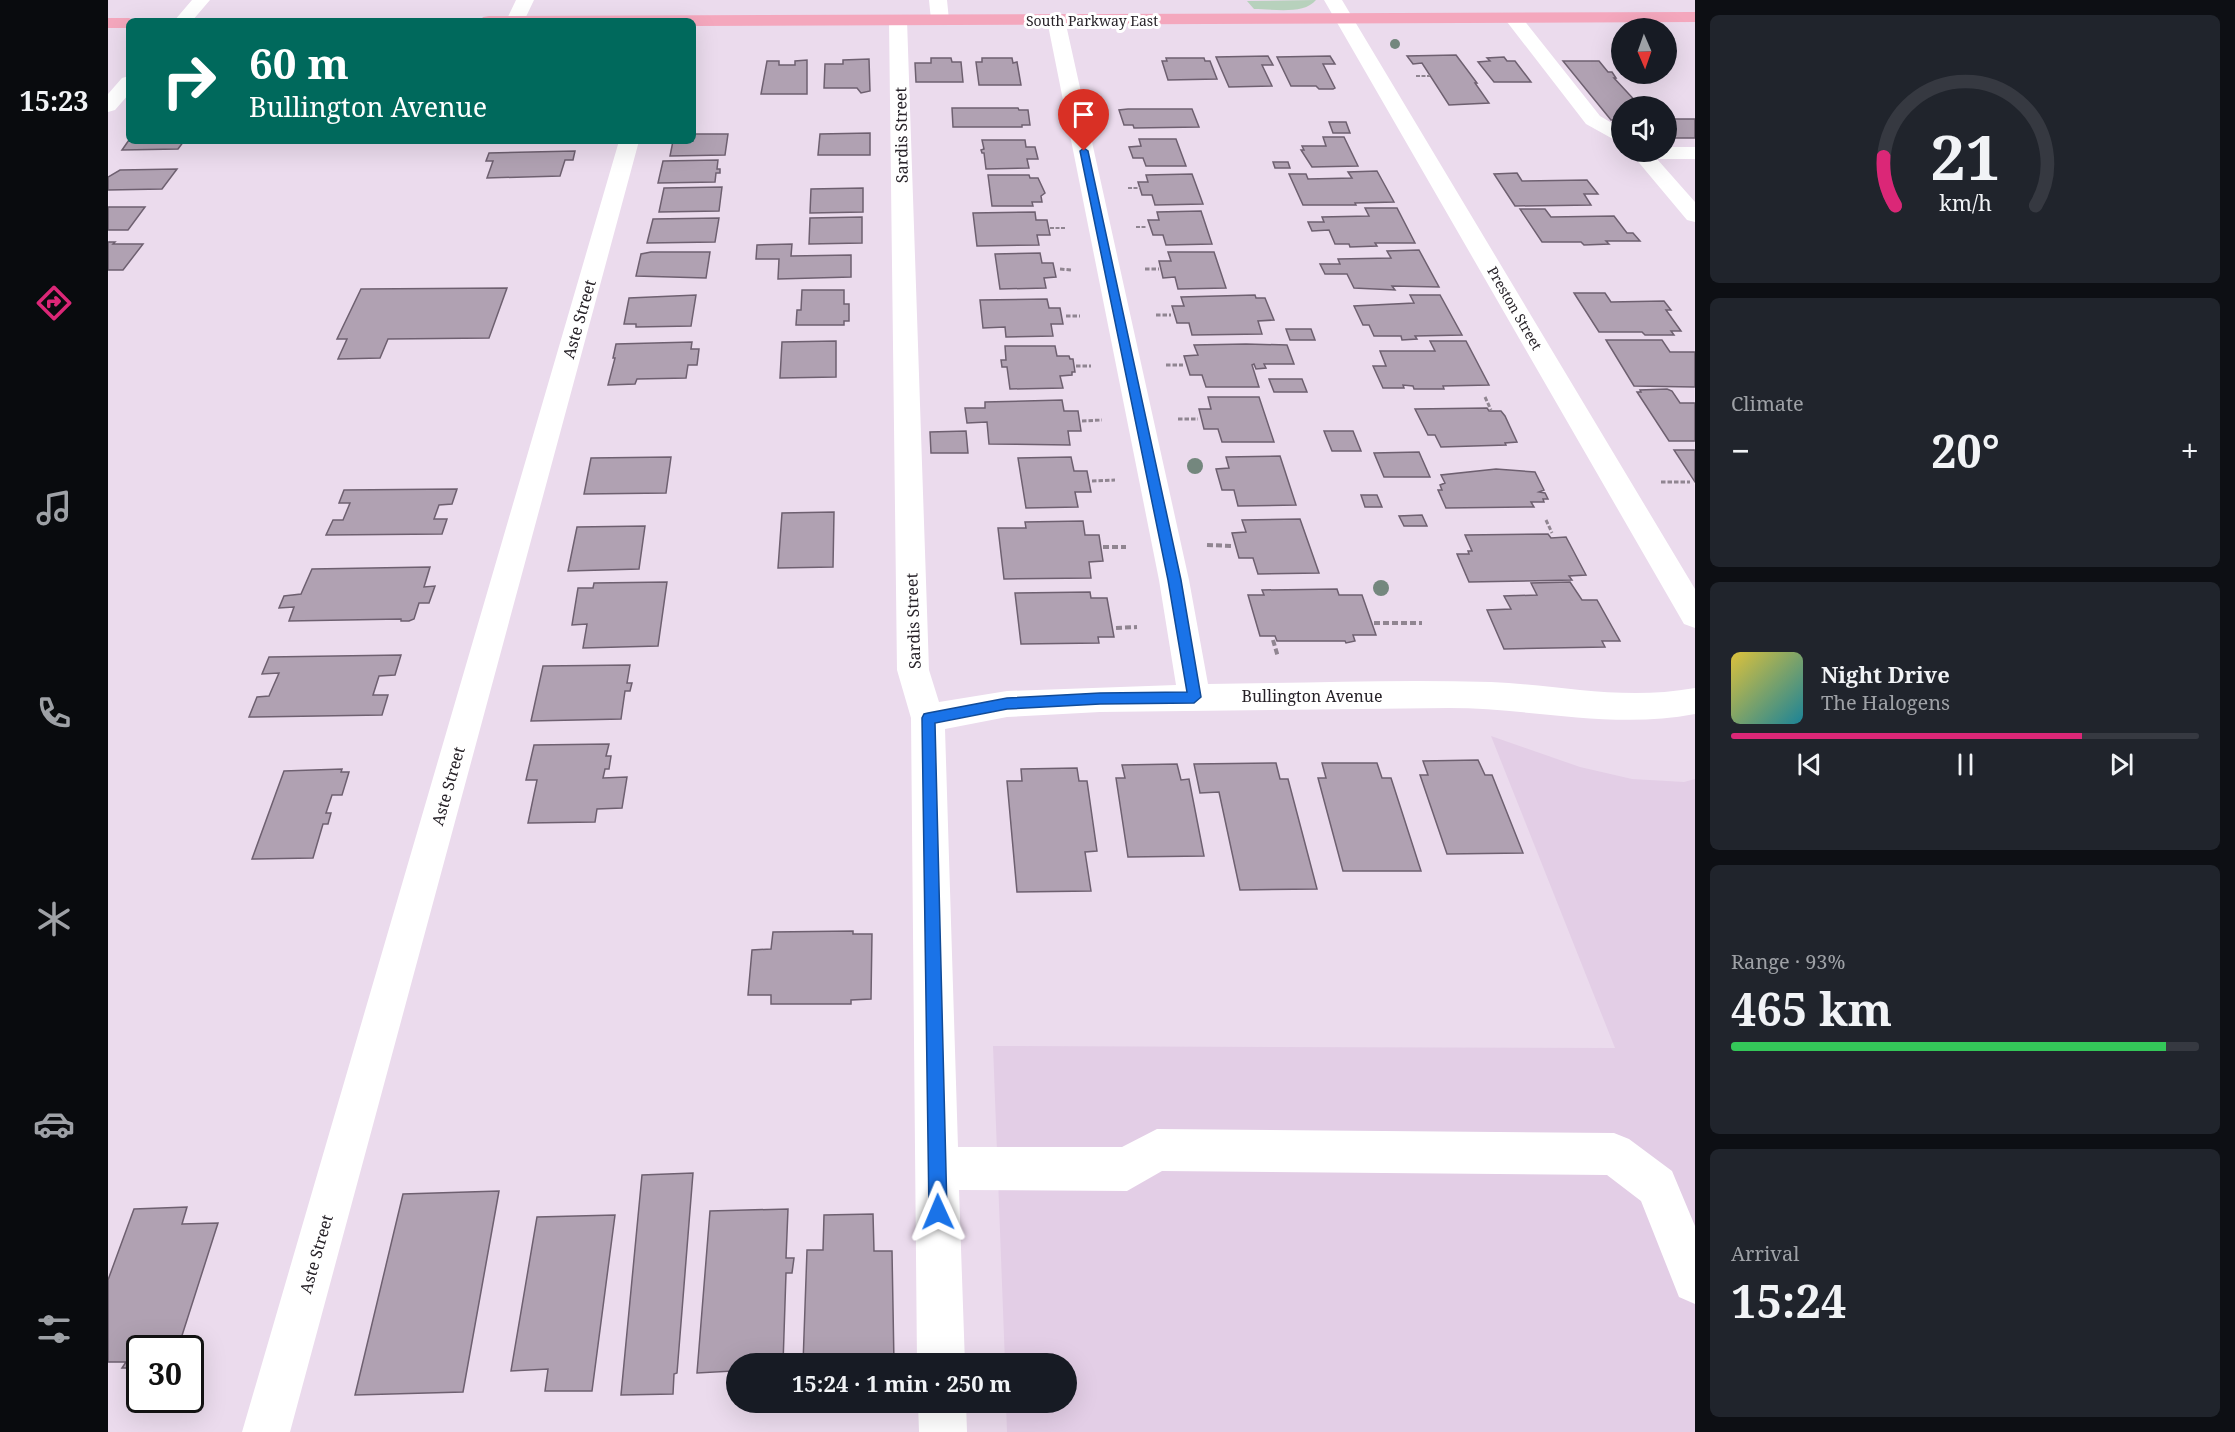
<!DOCTYPE html>
<meta charset="utf-8">
<style>
:root{--surface:#171b24;--page:#20242c;--text:#f1f3f6;--muted:#9ea1a6;--line:#363941;--accent:#db2777}
body{margin:0;font-family:"Noto Serif",serif;background:var(--page);color:var(--text);height:100vh;display:flex;flex-direction:column;font-size:22px;white-space:nowrap}
*{box-sizing:border-box;margin:0}
p{font-size:20px;color:var(--muted)}
.icon{flex:none;width:33px;height:33px;fill:none;stroke:currentColor;stroke-width:2;stroke-linecap:round;stroke-linejoin:round}
.map{position:relative;flex:1;overflow:hidden}
.panel{display:flex;flex-direction:column;gap:15px;padding:15px;background:#0d0f14;width:540px}
.panel>*{flex:none}
.top-card{position:absolute;left:18px;top:18px;width:570px;height:126px;border-radius:9px;box-shadow:0 6px 24px #0002;background:#00695c;color:#fff;overflow:hidden}
.needle{width:39px;rotate:178deg}
.buttons{position:absolute;left:1503px;top:18px;display:grid;gap:12px}
.buttons a{display:grid;place-items:center;width:66px;height:66px;border-radius:50%;background:var(--surface);box-shadow:0 6px 24px #0002;font-size:30px}
.speed{position:absolute;left:18px;top:1335px;display:flex;gap:12px;font-size:30px;font-weight:700;text-align:center}
.speed>*{display:grid;place-content:center;width:78px;height:78px;border-radius:50%;background:var(--surface);box-shadow:0 6px 24px #0002;line-height:1}
.speed .limit{border:3px solid #111;border-radius:9px;background:#fff;color:#111}
.pin{position:absolute;display:grid;place-items:center;width:51px;height:51px;color:#fff;margin:-62px -26px;border-radius:50% 50% 50% 0;rotate:-45deg;box-shadow:0 0 6px #0007}
.pin .icon{rotate:45deg}
.me{position:absolute;width:66px;margin:-33px;rotate:359deg;stroke-linejoin:round;filter:drop-shadow(0 0 4px #0008)}
.turn{display:flex;align-items:center;gap:21px;height:126px;padding:0 24px;font-size:27px}
.turn .icon{width:78px;height:78px;stroke-width:2.5}
.turn b{display:block;font-size:42px;line-height:51px}
.big{font-size:45px;font-weight:700;line-height:1.1}
.panel .widget{flex:1;display:flex;flex-direction:column;justify-content:center;gap:9px;min-width:0;padding:0 21px;border-radius:9px;background:var(--page)}
.panel .dial{align-items:center;gap:0}
.dial svg{height:156px;overflow:visible;fill:none;stroke:var(--line);stroke-width:7;stroke-linecap:round;text-anchor:middle}
.dial text{fill:var(--text);stroke:none}
.song{display:flex;align-items:center;gap:18px}
.cover{width:72px;height:72px;border-radius:9px;background:linear-gradient(135deg,hsl(50 70% 55%),hsl(190 70% 35%))}
.played{height:6px;border-radius:3px;background:linear-gradient(90deg,var(--accent) 75%,var(--line) 75%)}
.keys{display:flex;justify-content:space-around;direction:ltr}
.heat{display:flex;justify-content:space-between;align-items:center;font-size:33px;direction:ltr}
.charge{height:9px;border-radius:4px;background:linear-gradient(90deg,#34c759 93%,var(--line) 0)}
.trip{position:absolute;left:618px;top:1353px;width:351px;height:60px;border-radius:30px;background:var(--surface);box-shadow:0 6px 24px #0002;font-weight:700;line-height:60px;text-align:center}
main{display:flex;flex:1;min-height:0}
.tab-bar{display:flex;flex-direction:column;width:108px;justify-content:space-around;align-items:center;background:#090b0e;color:var(--muted)}
.tab-bar .icon{width:42px;height:42px}
.tab-bar .current{color:var(--accent)}
.tab-bar b{font-size:27px;color:var(--text)}
.map>svg:first-child{display:block}
</style>
<main>
<nav class="tab-bar">
<b>15:23</b>
<svg class="icon current" aria-label="directions" viewBox="0 0 24 24"><path d="M12 3l9 9-9 9-9-9zM9 14v-3h6M13 9l2 2-2 2"/></svg>
<svg class="icon" aria-label="music" viewBox="0 0 24 24"><path d="M9 18V5l10-2v13"/><circle cx="6" cy="18" r="3"/><circle cx="16" cy="16" r="3"/></svg>
<svg class="icon" aria-label="phone" viewBox="0 0 24 24"><path d="M5 4h4l2 5-3 2q2 4 5 5l2-3 5 2v4C11 20 4 13 5 4z"/></svg>
<svg class="icon" aria-label="climate" viewBox="0 0 24 24"><path d="M12 3v18M4 7l16 10M4 17L20 7"/></svg>
<svg class="icon" aria-label="car" viewBox="0 0 24 24"><path d="M5 17H2v-5l4-1 3-4h7l3 4 3 1v5h-3M9 17h6M6 11h13"/><circle cx="7" cy="17" r="2"/><circle cx="17" cy="17" r="2"/></svg>
<svg class="icon" aria-label="filters" viewBox="0 0 24 24"><path d="M4 7h16M4 17h16"/><circle cx="9" cy="7" r="2"/><circle cx="15" cy="17" r="2"/></svg>
</nav>
<div class="map">
<svg width="1587" height="1432" viewBox="0 0 1587 1432">
<rect width="100%" height="100%" fill="#ebdbed"/>
<path fill="#e3cee6" d="M1383,736l89,31 52,12 52,3 11,-3v653h-688l-1,-29 60,-1v-38l-61,-1 -12,-317 622,2z"/>
<path fill="#b7d1bc" d="M1208,0c-12,15 -44,9 -62,9l-7,-8z"/>
<path fill="#b0a1b2" stroke="#6e6070" stroke-width="1.5" d="M1348,55l21,28h-2l14,20 -40,2 -27,-42 -9,1 -6,-8z
M1160,56l5,9h-11l10,21 -43,1 -13,-30z
M1222,56l5,8h-12l12,24 -2,1h-14l-3,-3h-25l-14,-29z
M1396,57l3,4h8l16,21h-37l-16,-20 12,-1 -3,-3z
M823,58h20l1,4h9l2,20h-47l-1,-19h16z
M874,58h30l1,5 4,-1 4,23h-42l-3,-23h6z
M1058,58h38l1,3h5l7,18 -49,1 -6,-19h5z
M761,59l1,32 -9,2 -4,-5h-33l1,-24h18v-4z
M699,60v34h-46l6,-33h12v4h16v-4z
M1455,61h36l9,11h4l4,6h-2l26,28h-18v14h-11z
M844,108h66l1,2h9l2,15h-8v2h-69z
M1020,109h64l7,18 -65,1 -1,-3h-9l-5,-15z
M1559,119h28v19h-29z
M1221,122h17l4,11h-17z
M762,133v22h-52l2,-21z
M585,134h35l-3,21 -55,1 3,-15h20z
M1215,137h21l14,29 -46,1 -11,-17h3l-2,-4h24z
M1031,139h37l10,27h-40l-3,-8h-10l-4,-11 12,-1z
M21,140v1h55l-6,8 -56,1z
M874,140h43l1,7h9l3,12h-11l2,9 -43,1 -2,-16h-2l-1,-3 3,-1z
M467,151l-2,9h-8l-5,16 -73,2 6,-17h-7l3,-8z
M610,160l-1,9h3v4h-4l-1,9 -57,1 5,-22z
M1165,162h15l2,6h-15z
M69,169l-15,20 -54,1v-13l12,-7z
M1269,171l17,31 -39,1 1,2h-53l-14,-31h17l2,5 44,-1 -4,-6z
M1409,173l5,8 65,-1 11,14h-14l7,11 -76,1 -21,-32z
M1084,174l11,30 -48,1 -3,-10h-10l-4,-13h10l-2,-7z
M880,175h41l1,3h8l7,15 -4,3 1,6h-10l1,4h-41z
M614,187l-3,24 -60,1 5,-24z
M755,188v24l-53,1 1,-24z
M0,207h37l-17,23h-20z
M1257,208h32l18,35h-40l2,3 -27,1 -1,-3h-14l-6,-14 -17,1 -4,-9h16l-2,-5 47,-1z
M1412,209h25l6,8 63,-1 13,17h6l7,8h-34l3,3 -25,1 -3,-3h-39z
M1093,211l11,33 -46,1 -3,-10h-10l-5,-15h11l-2,-8z
M927,212l1,8h11l3,15h-13l2,10 -62,1 -4,-33z
M754,217v26l-53,1 1,-26z
M611,218l-4,24 -68,1 6,-24z
M0,242h7l-2,2h30l-20,26h-15z
M684,244l-1,12 60,-1v22l-73,2 1,-20h-23l1,-14z
M1311,250l20,37 -47,-1 3,4 -41,-2 -7,-14h-22l-5,-10h20l-2,-5 53,-1 -4,-7z
M543,252h59l-4,26 -70,-2 5,-22z
M1060,252h46l12,36 -48,1 -3,-12 -12,1 -4,-17h12z
M932,253l2,10h11l3,14 -12,1 2,10 -46,1 -5,-35z
M399,288l-18,50 -101,1 -8,19 -42,1 9,-20h-10l24,-50z
M694,290h42v14h5v17h-5v4h-48l1,-15h4z
M1466,293h31l6,9 53,-1 7,9h-5l15,21h-10l3,4h-29l-3,-3h-43z
M588,295l-5,31 -55,1v-3h-12l5,-26z
M1147,295l1,3h9l9,22 -16,1 4,13 -70,1 -3,-12h-12l-5,-17h12l-3,-9z
M1302,295h30l22,40 -47,1 2,3 -15,1 -1,-4h-27l-5,-11h-6l-9,-19 60,-3z
M939,299l2,9h11l3,16h-12l2,12 -47,1 -1,-10 -22,1 -3,-28z
M1178,329h25l4,11h-25z
M1498,340h56l8,12h25v35l-61,-1z
M728,341v36l-56,1 2,-36z
M1322,341h36l23,44 -46,1 1,3h-30l-1,-3 -10,-1 1,3h-21l-10,-22h13l-6,-15h55z
M584,342l-1,7h8l-2,16h-9l-2,13 -49,1 -2,5 -27,1 7,-27h-2l3,-14z
M1138,344l41,1 7,19h-30l2,4 -10,1 -2,-5 -2,1 7,22h-53l-4,-12h-12l-6,-19 14,-1 -4,-10z
M897,346h50l2,10h12l1,3h3l2,13h-3v3l-12,1 3,12 -53,1 -3,-22h-5l-1,-7h5z
M1161,379h33l5,13h-33z
M1559,389l5,2 8,12h15v38h-26l-32,-49h4l-1,-2z
M1100,397h51l15,45h-52l-4,-13h-14l-5,-20h12z
M954,400l2,11h14l3,20h-13l2,14 -81,-1 -2,-22 -20,1 -2,-15h20v-6z
M1379,408l2,3h12l4,5 12,26 -12,1 1,2 -65,2 -6,-12h-7l-13,-26z
M858,431l2,22h-37l-1,-21z
M1216,431h29l8,20h-29z
M1566,450h21v32z
M1311,452l11,25h-46l-10,-24z
M1172,456l16,49 -58,1 -4,-16h-12l-6,-21 13,-1 -3,-11z
M563,457l-5,36 -82,1 7,-36z
M963,457l3,14h13l4,21h-16l3,15 -52,1 -8,-50z
M1388,469l39,3 9,18 -5,2 6,1 3,6h-5l1,3h-13l3,5 -88,1 -8,-18h4l-2,-5 5,-2 -4,-8z
M349,489l-5,15 -13,1 -5,14h13l-5,15 -116,1 7,-15h10l7,-17h-11l5,-13z
M1253,495h16l5,12h-17z
M726,512l-1,55 -55,1 4,-55z
M1314,515l5,11h-23l-5,-10z
M1192,519l19,54 -61,1 -5,-16h-14l-7,-25 14,-1 -4,-12z
M975,521l2,14h14l4,26 -14,1 2,16 -87,1 -6,-51h28l-1,-6z
M537,526l-6,43 -71,2 9,-44z
M1440,534l3,4 15,-1 20,38 -17,1 3,4 -103,2 -12,-28h12l-1,-3h4l-7,-16z
M322,567l-6,20 11,-1 -6,17h-10l-5,16 -5,2h-8v-2l-112,2 5,-14 -15,1 5,-12 17,-2 11,-25z
M559,582l-9,64 -75,2 4,-24 -15,1 6,-37h15l1,-5z
M1462,582l12,18h15l23,41h-18l3,6 -101,2 -17,-39 24,-1 -7,-13 33,-1 -6,-12z
M1229,589l2,6h23l14,40h-23l2,6 -9,2 -1,-2h-68l-2,-5h-15l-12,-41h16l-2,-5z
M982,592l1,6h16l7,39h-16l1,6 -78,1 -6,-51z
M293,655l-6,20 -16,1 -6,19h15l-6,20 -133,2 8,-20 12,-1 10,-23 -17,1 7,-17z
M522,665l-3,18h5l-2,8h-5l-4,28 -90,2 12,-55z
M501,744l-3,12h5l-2,13h-4l-2,9 24,-1 -5,31 -25,1 -2,13 -67,1 9,-43h-11l8,-35z
M1370,760l7,15h7l31,78 -76,1 -27,-79h8l-5,-14z
M1168,763l4,16h8l29,110 -77,1 -21,-98 -19,1 -6,-29z
M1214,763h55l5,15h9l30,93h-78l-25,-93h8z
M1069,764l4,16 8,-1 15,77 -76,1 -12,-79h9l-3,-13z
M969,768l2,13h8l10,70 -12,1 6,39 -74,1 -10,-111h15l-1,-12z
M234,769l-1,3h8l-7,23h-10l-6,18h5l-3,11h-5l-10,34 -61,1 32,-88z
M745,931v3h19l-1,65 -20,1v4h-80v-9h-23l4,-45 19,-1 2,-17z
M585,1173l-16,200 -3,1 -1,20 -52,1 21,-220z
M391,1191l-36,201 -108,3 48,-201z
M79,1207l-5,17 36,-1 -40,125h-38v20h-18l4,-6h-18v-82l26,-71z
M680,1209l-2,49h8l-2,15h-6l-3,91h-47v30h-4l1,-23 -36,2 13,-162z
M765,1214l1,37h18l2,113h-91l4,-114h16l1,-35z
M507,1215l-23,176h-47l3,-22 -37,2 26,-154z"/>
<g fill="none" stroke-linecap="round" stroke-linejoin="round">
<path stroke="#908591" stroke-width="2" stroke-dasharray="4 1.5" stroke-linecap="butt" d="M1308,76h14
M1020,188h12
M1028,227h11
M942,228h15"/>
<path stroke="#908591" stroke-width="3" stroke-dasharray="4.5 2" stroke-linecap="butt" d="M952,269l11,1
M1037,269h14
M1048,315h15
M958,316h14
M1058,365h17
M968,366h15
M1377,397l6,13
M1070,419h20
M974,421l20,-1
M984,481l23,-1
M1553,482h29
M1438,520l6,13"/>
<path stroke="#908591" stroke-width="4" stroke-dasharray="6 3" stroke-linecap="butt" d="M1099,545l26,1
M995,547h23
M1266,623h48
M1008,628l21,-1
M1165,640l5,17"/>
<path fill="#fff" fill-rule="evenodd" d="M84,0h18l-18,21h-18z
M408,0h18l-10,21h-18z
M821,0h18l2,20 -3,4h-12l-3,-4z
M1216,0h18l353,589v39l-11,-4z
M1405,13l6,1 81,102 22,13v15l-36,-20 -82,-106 3,-4z
M790,15l6,1 3,4 22,650 10,32 68,-11 169,-6 -17,-105 -112,-560 3,-4h12l3,4 124,560 19,104c94,-1 189,-5 283,-2 72,3 130,19 204,6v26c-82,16 -163,-6 -246,-6l-349,4 -93,5 -62,12 13,418h164l35,-18 457,4 15,6 43,32 23,55v78l-16,-7 -38,-96 -34,-26 -445,-4 -35,20 -168,-1 6,174h-48l-6,-646 -14,-48 -8,-650 3,-4z
M21,76v18l-14,16 -7,2v-18l14,-16z
M511,141h20l-349,1291h-48z
M1558,147h29v12h-38l38,43v20l-8,-2 -57,-68h36z
M810,1402h48l1,30h-48z"/>
<path fill="#f4a7bd" fill-rule="evenodd" d="M1587,12v10l-1002,4v-5h-213l3,-4 6,-1z
M0,18h21l7,3h-7v7h-21z"/>
</g>
<g fill="#74877e">
<circle cx="1287" cy="44" r="5"/>
<circle cx="1087" cy="466" r="8"/>
<circle cx="1273" cy="588" r="8"/>
</g>
<path fill="#1a73e8" stroke="#114b97" stroke-width="1.5" d="M976,148l4,3 93,429 20,117 -7,6 -94,1 -93,5 -72,14 12,489 -2,6 -7,3 -6,-3 -3,-6 -7,-494 2,-4 4,-1 79,-15 93,-5 87,-1 -19,-112 -88,-429z"/>
<g text-anchor="middle" dominant-baseline="central" stroke-width="6" stroke-linejoin="round" paint-order="stroke">
<g font-size="14" fill="#272228" stroke="#fff">
<text x="984" y="20">South Parkway East</text>
<text transform="translate(1407 308) rotate(60)">Preston Street</text>
</g>
<g font-size="16" fill="#272228" stroke="#fff">
<text transform="translate(793 135) rotate(-91)">Sardis Street</text>
<text transform="translate(471 319) rotate(-74)">Aste Street</text>
<text transform="translate(805 621) rotate(-92)">Sardis Street</text>
<text x="1204" y="696">Bullington Avenue</text>
<text transform="translate(340 786) rotate(-74)">Aste Street</text>
<text transform="translate(208 1254) rotate(-74)">Aste Street</text>
</g>
</g>
</svg>
<div class="buttons">
<a><svg class="needle" viewBox="-14 -14 28 28"><path d="M0-13l5 13h-10z" fill="#e53935"/><path d="M0 13l5-13h-10z" fill="#9ea1a6"/></svg></a>
<a><svg class="icon" aria-label="sound" viewBox="0 0 24 24"><path d="M4 9h4l5-4v14l-5-4H4zM17 9q2 3 0 6"/></svg></a>
</div>
<div class="speed"><div class="limit">30</div></div>
<div class="pin" style="left:976px;top:151px;background:#d93025"><svg class="icon" aria-label="arrive" viewBox="0 0 24 24"><path d="M6 21V4h12l-3 4 3 4H6"/></svg></div>
<svg class="me" style="left:830px;top:1212px" viewBox="-20 -20 40 40"><path d="M0-17L14 15 0 8-14 15z" fill="#1a73e8" stroke="#fff" stroke-width="4"/></svg>
<div class="trip">15:24 · 1 min · 250 m</div>
<div class="top-card">
<div class="turn"><svg class="icon" aria-label="right" viewBox="0 0 24 24"><path d="M7 20v-9h11M14 6l5 5-5 5"/></svg><div><b>60 m</b>Bullington Avenue</div></div>
</div>
</div>
<section class="panel">
<div class="widget dial"><svg viewBox="0 0 100 80">
<path d="M14 69A42 42 0 1 1 86 69"/>
<path d="M14 69A42 42 0 0 1 8 44" stroke="#db2777"/>
<text x="50" y="56" font-size="32" font-weight="700">21</text>
<text x="50" y="72" font-size="11">km/h</text>
</svg></div>
<div class="widget"><p>Climate</p>
<div class="heat"><a>−</a><b class="big">20°</b><a>+</a></div>
</div>
<div class="widget">
<div class="song"><i class="cover"></i><div><b>Night Drive</b><p>The Halogens</p></div></div>
<div class="played"></div>
<div class="keys"><svg class="icon" aria-label="previous" viewBox="0 0 24 24"><path d="M18 5L8 12l10 7zM5 5v14"/></svg><svg class="icon" aria-label="pause" viewBox="0 0 24 24"><path d="M8 5v14M16 5v14"/></svg><svg class="icon" aria-label="next" viewBox="0 0 24 24"><path d="M6 5l10 7-10 7zM19 5v14"/></svg></div>
</div>
<div class="widget"><p>Range · 93%</p><b class="big">465 km</b><div class="charge"></div></div>
<div class="widget"><p>Arrival</p><b class="big">15:24</b></div>
</section>
</main>
